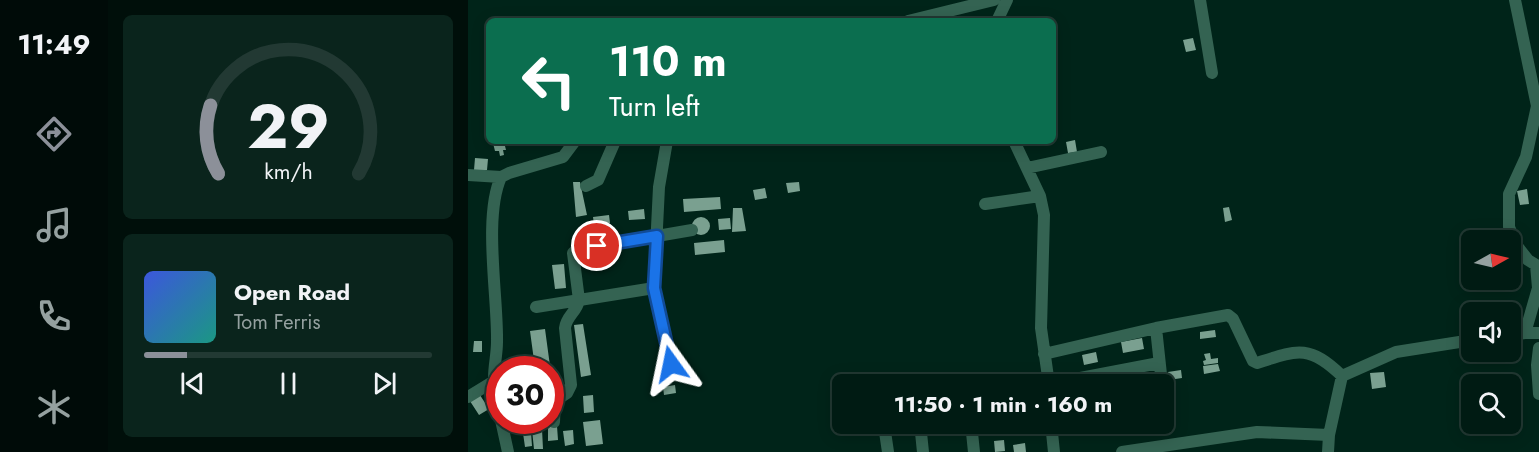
<!DOCTYPE html>
<meta charset="utf-8">
<style>
:root{--surface:#001b13;--page:#0a241c;--text:#f1f3f6;--muted:#95a1a0;--line:#223933;--accent:#8c9099}
body{margin:0;font-family:Jost,sans-serif;background:var(--page);color:var(--text);height:100vh;display:flex;flex-direction:column;font-size:22px;white-space:nowrap}
*{box-sizing:border-box;margin:0}
p{font-size:20px;color:var(--muted)}
.icon{flex:none;width:33px;height:33px;fill:none;stroke:currentColor;stroke-width:2;stroke-linecap:round;stroke-linejoin:round}
.map{position:relative;flex:1;overflow:hidden}
.panel{display:flex;flex-direction:column;gap:15px;padding:15px;background:#000f0a;width:360px}
.panel>*{flex:none}
.banner{position:absolute;left:18px;top:18px;width:570px;height:126px;border-radius:9px;box-shadow:0 3px 15px #0003,0 0 0 2px var(--line);background:#0b6e4f;color:#fff;overflow:hidden}
.needle{width:39px;rotate:82deg}
.buttons{position:absolute;left:993px;top:230px;display:grid;gap:12px}
.buttons a{display:grid;place-items:center;width:60px;height:60px;border-radius:9px;background:var(--surface);box-shadow:0 3px 15px #0003,0 0 0 2px var(--line);font-size:30px}
.speed{position:absolute;left:18px;top:356px;display:flex;gap:12px;font-size:30px;font-weight:700;text-align:center}
.speed>*{display:grid;place-content:center;width:78px;height:78px;border-radius:50%;background:var(--surface);box-shadow:0 3px 15px #0003,0 0 0 2px var(--line);line-height:1}
.speed .limit{border:9px solid #d22;background:#fff;color:#111}
.pin{position:absolute;display:grid;place-items:center;width:51px;height:51px;color:#fff;margin:-26px;border:3px solid #fff;border-radius:50%;box-shadow:0 2px 6px #0007}
.me{position:absolute;width:66px;margin:-33px;rotate:348deg;stroke-linejoin:round;filter:drop-shadow(0 0 4px #0008)}
.turn{display:flex;align-items:center;gap:21px;height:126px;padding:0 24px;font-size:27px}
.turn .icon{width:78px;height:78px;stroke-width:2.5}
.turn b{display:block;font-size:42px;line-height:51px}
.panel .card{flex:1;display:flex;flex-direction:column;justify-content:center;gap:9px;min-width:0;padding:0 21px;border-radius:9px;background:var(--page)}
.panel .dial{align-items:center;gap:0}
.dial svg{height:156px;overflow:visible;fill:none;stroke:var(--line);stroke-width:7;stroke-linecap:round;text-anchor:middle}
.dial text{fill:var(--text);stroke:none}
.song{display:flex;align-items:center;gap:18px}
.cover{width:72px;height:72px;border-radius:9px;background:linear-gradient(135deg,hsl(230 70% 55%),hsl(170 70% 35%))}
.played{height:6px;border-radius:3px;background:linear-gradient(90deg,var(--accent) 15%,var(--line) 15%)}
.keys{display:flex;justify-content:space-around;direction:ltr}
.trip{position:absolute;left:364px;top:374px;width:342px;height:60px;border-radius:9px;background:var(--surface);box-shadow:0 3px 15px #0003,0 0 0 2px var(--line);font-weight:700;line-height:60px;text-align:center}
main{display:flex;flex:1;min-height:0}
.menu{display:flex;flex-direction:column;width:108px;justify-content:space-around;align-items:center;background:#000b08;color:var(--muted)}
.menu .icon{width:42px;height:42px}
.menu .on{color:var(--accent)}
.menu b{font-size:27px;color:var(--text)}
.map>svg:first-child{display:block}
</style>
<main>
<nav class="menu">
<b>11:49</b>
<svg class="icon on" aria-label="directions" viewBox="0 0 24 24"><path d="M12 3l9 9-9 9-9-9zM9 14v-3h6M13 9l2 2-2 2"/></svg>
<svg class="icon" aria-label="music" viewBox="0 0 24 24"><path d="M9 18V5l10-2v13"/><circle cx="6" cy="18" r="3"/><circle cx="16" cy="16" r="3"/></svg>
<svg class="icon" aria-label="phone" viewBox="0 0 24 24"><path d="M5 4h4l2 5-3 2q2 4 5 5l2-3 5 2v4C11 20 4 13 5 4z"/></svg>
<svg class="icon" aria-label="climate" viewBox="0 0 24 24"><path d="M12 3v18M4 7l16 10M4 17L20 7"/></svg>
</nav>
<section class="panel">
<div class="card dial"><svg viewBox="0 0 100 80">
<path d="M14 69A42 42 0 1 1 86 69"/>
<path d="M14 69A42 42 0 0 1 10 34" stroke="#8c9099"/>
<text x="50" y="56" font-size="32" font-weight="700">29</text>
<text x="50" y="72" font-size="11">km/h</text>
</svg></div>
<div class="card">
<div class="song"><i class="cover"></i><div><b>Open Road</b><p>Tom Ferris</p></div></div>
<div class="played"></div>
<div class="keys"><svg class="icon" aria-label="previous" viewBox="0 0 24 24"><path d="M18 5L8 12l10 7zM5 5v14"/></svg><svg class="icon" aria-label="pause" viewBox="0 0 24 24"><path d="M8 5v14M16 5v14"/></svg><svg class="icon" aria-label="next" viewBox="0 0 24 24"><path d="M6 5l10 7-10 7zM19 5v14"/></svg></div>
</div>
</section>
<div class="map">
<svg width="1071" height="452" viewBox="0 0 1071 452">
<rect width="100%" height="100%" fill="#002419"/>
<path fill="#7aa090" d="M725,38l3,12 -10,2 -3,-12z
M607,140l2,12 -9,1 -2,-11z
M36,142l2,8h-3l1,5 -4,1 -1,-5h-4l-2,-8z
M7,158l13,1 -1,11h-13z
M105,182h7l7,33 -11,2z
M331,182l1,9 -12,2 -2,-10z
M297,188l2,10 -12,2 -2,-10z
M1059,189l2,15 -9,1 -3,-14z
M252,197l1,12 -37,3 -1,-13z
M761,207l3,13 -7,2 -2,-14z
M265,208h9l4,23 -14,1z
M176,209l1,10 -16,1 -1,-9z
M141,215l1,8 -16,2 -1,-8z
M224 226a9 9 0 1 1 18 0a9 9 0 1 1-18 0Z
M262,218l1,11 -12,1 -1,-11z
M256,240l1,12 -30,3 -1,-12z
M96,264l2,24 -11,1 -3,-24z
M115,324l8,51 -10,2 -7,-52z
M77,329l5,37 -15,2 -5,-37z
M747,330l1,7 -16,2v-7z
M674,338l2,11 -21,4 -2,-11z
M6,341h8v11h-9z
M628,352l2,10 -14,3 -2,-10z
M742,353l1,6 7,-1v5l-14,2 -1,-4 3,-1 -2,-6z
M750,364l2,7 -16,3 -1,-8z
M713,370l1,8 -13,2 -1,-8z
M916,372l2,15 -14,2 -2,-16z
M207,385l1,8 -12,2 -1,-8z
M10,392l11,17 -10,6 -11,-17z
M125,395l1,17 -10,1 -1,-17z
M132,420l3,24 -17,2 -3,-24z
M80,426h9l1,14 -10,1z
M74,429l1,20h-9l-2,-19z
M105,430l1,14 -9,2 -2,-15z
M63,432l1,14 -7,1 -2,-14z
M536,440l1,11 -10,1 -1,-11z
M557,443l1,9h-12l-1,-7z"/>
<g fill="none" stroke-linecap="round" stroke-linejoin="round">
<path stroke="#346352" stroke-width="12" d="M732,0l12,73
M1047,0l22,106 -11,51 -17,37v33l8,19 11,14 8,5 2,23 -13,45h14
M440,21l86,-21
M529,21l10,-21
M546,141l26,55 4,19 -3,113 8,56
M559,168l74,-16
M0,175l33,2
M118,186l12,-6 17,-39
M517,204l55,-8
M186,288l5,-101 8,-46
M68,307l118,-19 17,76
M688,328l6,56
M1042,335l15,-2
M1071,348l-2,17 2,29
M576,354l112,-26 72,-13 5,4 20,42 4,2c40,-13 52,-19 85,13
M581,384l110,-21
M0,397l26,-16
M32,410c-2,-10 -6,-21 -6,-32 0,-12 3,-24 3,-36 1,-45 -14,-125 4,-165l8,-4 54,-16 12,-16
M33,420l7,32
M86,422l1,-21 12,-8 4,-8 -6,-57c1,-12 12,-16 14,-28l-6,-47 3,-3 116,-20
M452,423l3,29
M503,423l3,29
M583,423l3,29
M416,425l4,27
M394,427l42,-4
M654,452l135,-20 72,3
M860,452l1,-17 13,-59 54,-24 76,-12"/>
</g>
<g fill="none" stroke-linecap="round" stroke-linejoin="round">
<defs>
<path id="route" d="M129,246l60,-10 -3,52 17,76"/>
</defs>
<use href="#route" stroke="#114b97" stroke-width="15"/>
<use href="#route" stroke="#1a73e8" stroke-width="10"/>
</g>
</svg>
<div class="buttons">
<a><svg class="needle" viewBox="-14 -14 28 28"><path d="M0-13l5 13h-10z" fill="#e53935"/><path d="M0 13l5-13h-10z" fill="#95a1a0"/></svg></a>
<a><svg class="icon" aria-label="sound" viewBox="0 0 24 24"><path d="M4 9h4l5-4v14l-5-4H4zM17 9q2 3 0 6"/></svg></a>
<a><svg class="icon" aria-label="search" viewBox="0 0 24 24"><circle cx="10" cy="10" r="6"/><path d="M15 15l6 6"/></svg></a>
</div>
<div class="speed"><div class="limit">30</div></div>
<div class="pin" style="left:129px;top:246px;background:#d93025"><svg class="icon" aria-label="arrive" viewBox="0 0 24 24"><path d="M6 21V4h12l-3 4 3 4H6"/></svg></div>
<svg class="me" style="left:203px;top:364px" viewBox="-20 -20 40 40"><path d="M0-17L14 15 0 8-14 15z" fill="#1a73e8" stroke="#fff" stroke-width="4"/></svg>
<div class="trip">11:50 · 1 min · 160 m</div>
<div class="banner">
<div class="turn"><svg class="icon" aria-label="left" viewBox="0 0 24 24"><path d="M17 20v-9H6M10 6l-5 5 5 5"/></svg><div><b>110 m</b>Turn left</div></div>
</div>
</div>
</main>
